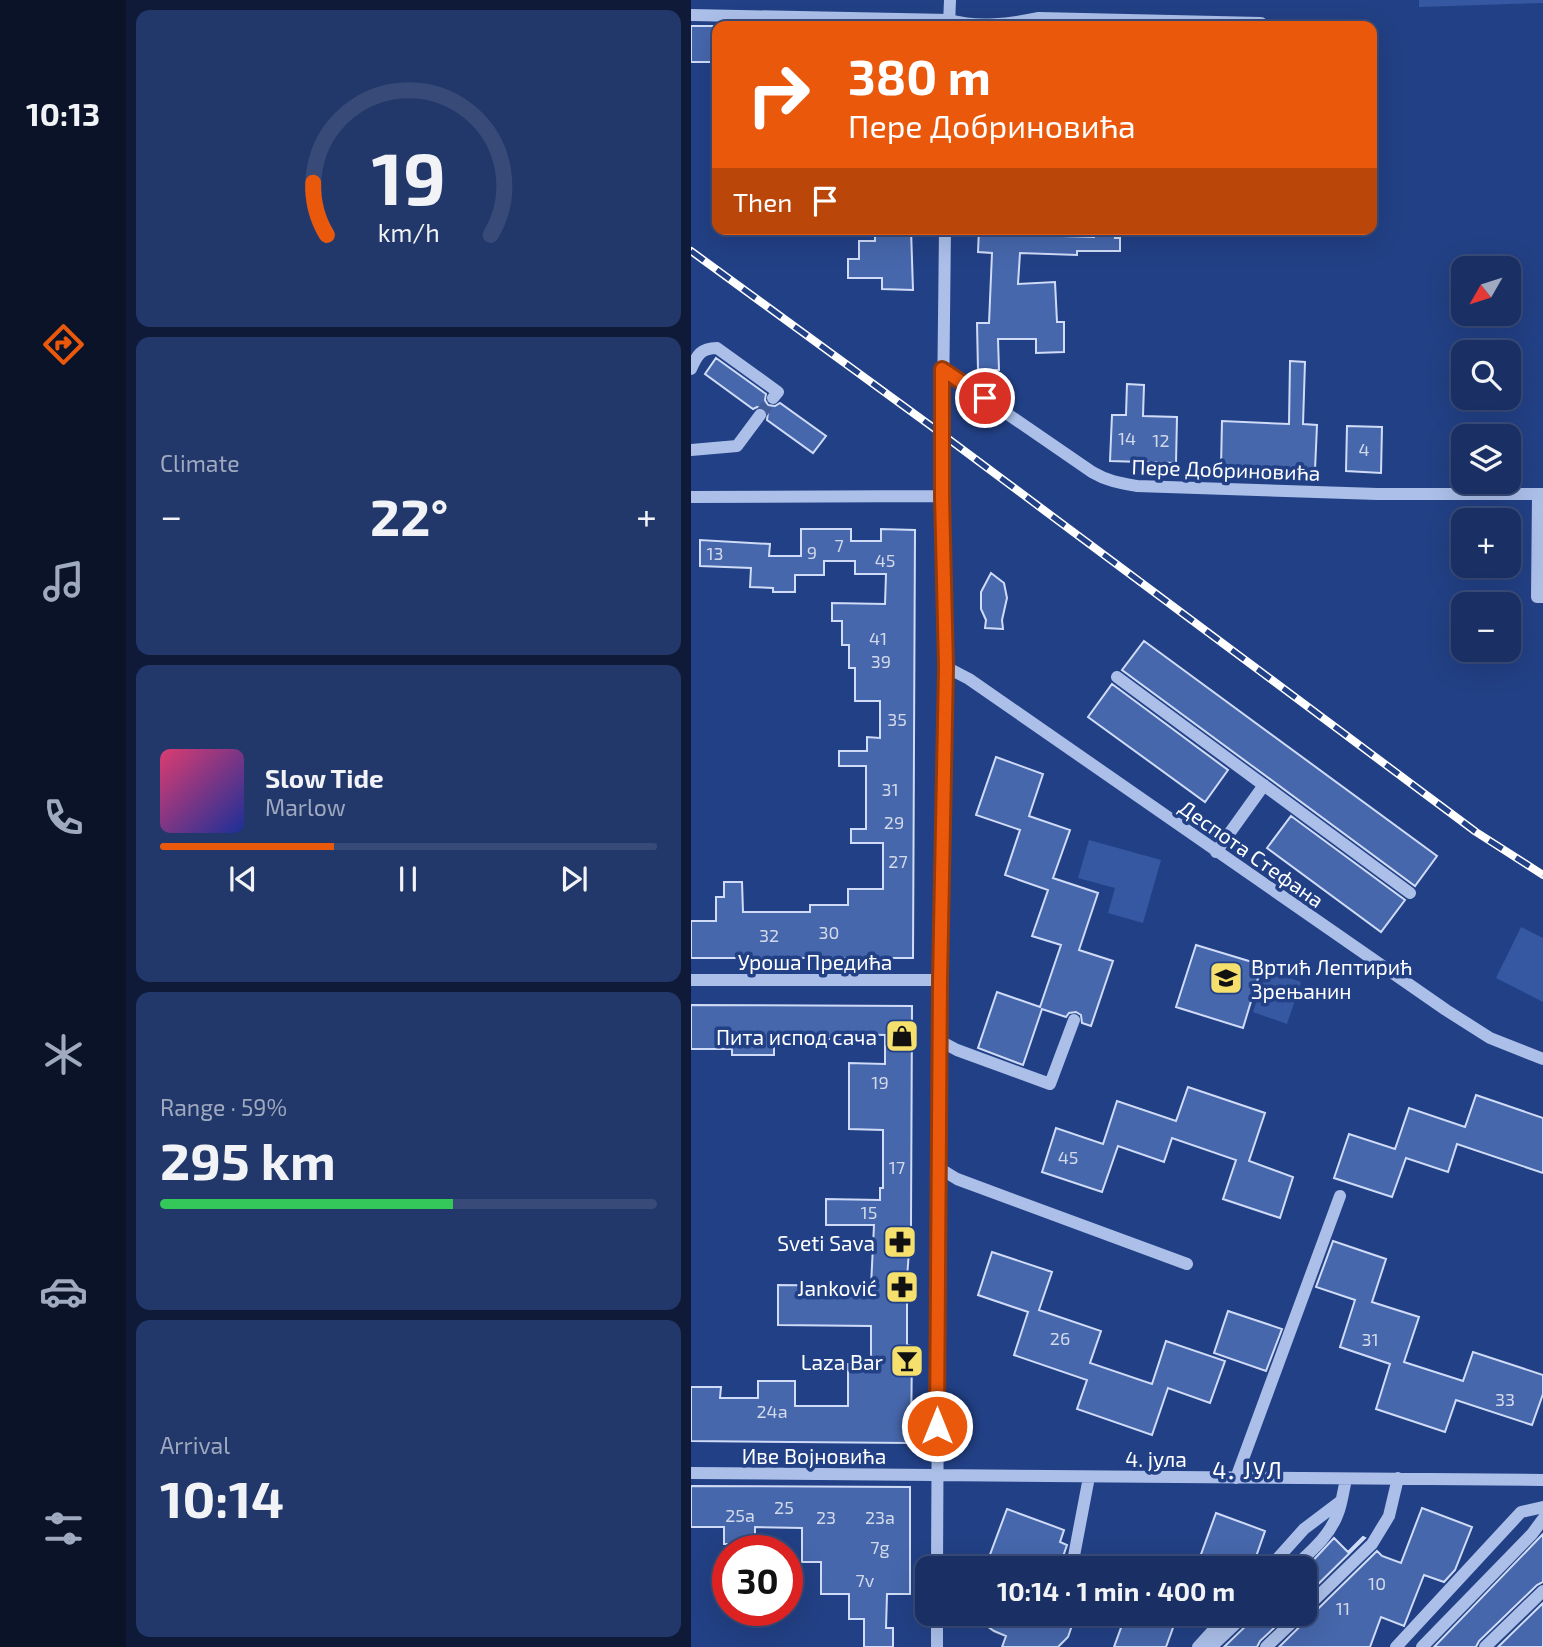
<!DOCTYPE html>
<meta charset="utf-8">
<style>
:root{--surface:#1a3064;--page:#23386a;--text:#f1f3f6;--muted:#9fa9bf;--line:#384b78;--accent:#ea580c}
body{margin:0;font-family:"Exo 2",sans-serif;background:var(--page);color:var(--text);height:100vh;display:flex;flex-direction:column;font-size:26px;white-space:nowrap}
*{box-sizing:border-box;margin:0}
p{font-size:23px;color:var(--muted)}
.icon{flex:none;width:38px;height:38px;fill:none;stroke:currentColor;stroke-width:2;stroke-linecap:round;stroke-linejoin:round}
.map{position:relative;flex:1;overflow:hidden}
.drawer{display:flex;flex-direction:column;gap:10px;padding:10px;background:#0e1a37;width:565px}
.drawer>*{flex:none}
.guide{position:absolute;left:21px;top:21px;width:665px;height:214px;border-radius:14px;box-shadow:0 7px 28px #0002,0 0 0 2px var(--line);background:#ea580c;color:#fff;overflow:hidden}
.needle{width:46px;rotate:231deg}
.tools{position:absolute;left:760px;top:256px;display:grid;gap:14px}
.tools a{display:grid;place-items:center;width:70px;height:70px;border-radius:14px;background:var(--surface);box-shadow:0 7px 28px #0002,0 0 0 2px var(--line);font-size:35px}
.speed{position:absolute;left:21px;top:1535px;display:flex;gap:14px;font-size:35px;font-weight:700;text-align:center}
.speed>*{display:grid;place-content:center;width:91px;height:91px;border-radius:50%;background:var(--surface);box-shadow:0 7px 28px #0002,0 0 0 2px var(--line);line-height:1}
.speed .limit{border:10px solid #d22;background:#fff;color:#111}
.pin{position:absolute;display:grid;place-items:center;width:60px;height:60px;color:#fff;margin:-30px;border:4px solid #fff;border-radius:50%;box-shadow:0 2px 7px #0007}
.me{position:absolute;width:77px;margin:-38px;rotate:0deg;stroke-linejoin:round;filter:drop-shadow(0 0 5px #0008)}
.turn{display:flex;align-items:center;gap:24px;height:147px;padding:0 21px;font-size:32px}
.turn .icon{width:91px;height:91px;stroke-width:2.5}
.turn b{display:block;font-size:49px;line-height:60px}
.then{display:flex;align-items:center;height:66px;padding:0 21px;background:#0003;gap:14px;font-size:26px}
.big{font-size:52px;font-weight:700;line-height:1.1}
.drawer .card{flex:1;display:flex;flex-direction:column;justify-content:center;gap:10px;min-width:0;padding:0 24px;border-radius:14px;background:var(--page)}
.drawer .dial{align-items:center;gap:0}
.dial svg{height:182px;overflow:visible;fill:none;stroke:var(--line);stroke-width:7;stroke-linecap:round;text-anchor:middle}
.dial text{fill:var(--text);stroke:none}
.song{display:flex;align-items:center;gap:21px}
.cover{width:84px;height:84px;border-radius:10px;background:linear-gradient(135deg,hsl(340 70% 55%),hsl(230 70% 35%))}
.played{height:7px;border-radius:4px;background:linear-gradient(90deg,var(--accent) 35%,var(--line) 35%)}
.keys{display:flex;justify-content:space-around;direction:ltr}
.heat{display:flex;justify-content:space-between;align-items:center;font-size:38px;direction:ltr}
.charge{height:10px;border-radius:5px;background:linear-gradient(90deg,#34c759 59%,var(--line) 0)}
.trip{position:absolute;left:224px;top:1556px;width:402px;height:70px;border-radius:14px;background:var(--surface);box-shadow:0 7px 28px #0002,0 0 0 2px var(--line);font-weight:700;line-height:70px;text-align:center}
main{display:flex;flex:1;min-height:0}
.menu{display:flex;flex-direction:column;width:126px;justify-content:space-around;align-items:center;background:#0a1328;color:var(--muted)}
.menu .icon{width:49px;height:49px}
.menu .active{color:var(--accent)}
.menu b{font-size:32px;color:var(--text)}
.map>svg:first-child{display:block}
</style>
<main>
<nav class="menu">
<b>10:13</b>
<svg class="icon active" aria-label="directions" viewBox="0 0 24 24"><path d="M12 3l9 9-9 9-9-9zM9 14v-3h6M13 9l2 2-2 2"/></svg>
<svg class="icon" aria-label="music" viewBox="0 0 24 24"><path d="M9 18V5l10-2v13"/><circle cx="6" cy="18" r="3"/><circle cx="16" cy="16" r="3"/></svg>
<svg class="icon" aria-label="phone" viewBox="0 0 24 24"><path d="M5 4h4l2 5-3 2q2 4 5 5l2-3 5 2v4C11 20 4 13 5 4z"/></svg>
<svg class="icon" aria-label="climate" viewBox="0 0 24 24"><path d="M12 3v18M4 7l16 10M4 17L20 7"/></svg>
<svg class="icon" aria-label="car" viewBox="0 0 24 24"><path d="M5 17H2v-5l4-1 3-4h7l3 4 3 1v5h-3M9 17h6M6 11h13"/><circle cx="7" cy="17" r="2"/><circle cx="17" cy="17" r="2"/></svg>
<svg class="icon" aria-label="filters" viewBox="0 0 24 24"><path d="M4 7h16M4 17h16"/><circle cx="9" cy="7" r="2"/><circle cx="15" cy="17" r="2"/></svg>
</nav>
<section class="drawer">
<div class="card dial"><svg viewBox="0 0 100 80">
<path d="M14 69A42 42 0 1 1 86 69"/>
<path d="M14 69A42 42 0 0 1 8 46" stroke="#ea580c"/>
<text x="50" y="56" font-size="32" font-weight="700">19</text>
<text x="50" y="72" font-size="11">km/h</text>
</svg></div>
<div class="card"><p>Climate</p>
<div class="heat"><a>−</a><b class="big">22°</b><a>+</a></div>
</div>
<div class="card">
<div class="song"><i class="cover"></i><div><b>Slow Tide</b><p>Marlow</p></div></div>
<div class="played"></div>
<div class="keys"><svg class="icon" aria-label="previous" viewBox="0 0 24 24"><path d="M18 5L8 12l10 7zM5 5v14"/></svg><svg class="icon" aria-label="pause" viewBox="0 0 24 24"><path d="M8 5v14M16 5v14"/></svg><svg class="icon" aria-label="next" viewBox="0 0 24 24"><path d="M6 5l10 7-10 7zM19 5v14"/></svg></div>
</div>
<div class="card"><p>Range · 59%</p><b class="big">295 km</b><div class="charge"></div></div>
<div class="card"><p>Arrival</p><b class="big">10:14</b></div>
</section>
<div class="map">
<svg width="852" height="1647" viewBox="0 0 852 1647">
<rect width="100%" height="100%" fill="#224085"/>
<path fill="#3658a2" d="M728,0h124v3l-124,4z
M398,840l72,20 -18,63 -35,-10 7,-25 -37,-10z
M830,927l22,11v64l-47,-24z
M576,970l34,12 -14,42 -34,-12z"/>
<path fill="#4667ac" stroke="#d0dcf7" stroke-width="2" d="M0,26h26v36h-26z
M197,229h23l2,61 -31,-1v-11h-34v-19h11v-18h16v-9h13z
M288,229h50v6l65,2v-8h21v9h5v13h-43v4l-57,-2 -2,31 37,-2 2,40h7v30l-28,1v-14h-38l1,31h-21l-1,-47h12l3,-70 -14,-1z
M25,358l50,36 -1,6 3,5 7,1 5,-3 46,33 -13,17 -46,-33 1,-8 -3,-4 -8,-1 -4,2 -48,-35z
M599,361l15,1 -2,62 14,1 -2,45 -94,-3 1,-46 67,3z
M436,384l17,1 -1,31 34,1 -1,46 -66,-2 2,-46h14z
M656,426l35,1 -1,46 -35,-2z
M110,529h50v12h30v-12l34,1 -2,428h-222v-37h25v-24h8v-15h18l1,30h67v-7h38v-16h35v-46h-32v-14h15v-63h-27v-15h28v-14l13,1v-37h-25v-33h-6v-23h-7v-24h-10v-18l53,1 1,-30h-31v-13h-31v14h-29v17h-22v-4l-23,-1 1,-19 -51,-2v-26l70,4 -1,12h32z
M300,573l13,10 3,15 -5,22 1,9 -18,-1 1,-8 -5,-11v-17z
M453,641l293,215 -22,30 -293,-216z
M421,684l116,86 -23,32 -117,-85z
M305,757l47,17 -14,42 41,14 -17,48 45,15 -19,57 34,11 -22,65 -9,-3 -1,-8 -5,-3 -7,1 -3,4 -24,-8 -19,56 -45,-17 19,-56 43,15 21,-62 -29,-9 16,-46 -43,-15 15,-45 -44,-15z
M600,816l114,84 -24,32 -114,-84z
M505,945l66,20 -19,63 -67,-21z
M0,1005l221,1 -1,219 -4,53v67l5,1 -1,97 -220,-2v-54h30l-1,11h38v-17h37v25h53v-42h23v-38l-93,-1v-40l93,1 3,-61h-48v-26l54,1v-12h3v-58l-34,-1v-66l36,1v-29l-42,-1v5h-69v16h-42v-6h-41z
M497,1087l77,26 -16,48 44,16 -13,41 -57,-19 13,-39 -64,-22 -8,24 -46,-16 -16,46 -60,-20 14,-44 47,16 14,-43 59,20z
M785,1095l67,23v55l-86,-29 -9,28 -42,-14 -14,39 -58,-19 15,-44 46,15 14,-41 56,19z
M642,1241l53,18 -14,43 47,15 -15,45 59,19 10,-29 70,23v19l-11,31 -76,-25 -11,32 -69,-23 14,-45 -50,-17 15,-47 -39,-13z
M301,1252l60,20 -13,38 62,21 -11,32 62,21 14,-43 59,20 -15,42 -42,-15 -16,47 -75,-26 10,-29 -73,-25 14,-43 -50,-17z
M537,1311l54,18 -16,42 -52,-18z
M0,1486l219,1v107h-23l-1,34h7v19h-29v-28h-15v-25h-28v-32h-19v-34l-47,-1v17h-31v-17h-33z
M731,1508l50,19 -17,43 -11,12 -20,-7 -20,51 -23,-9 -11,30h-91l98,-96 5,5 19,7z
M316,1509l57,21 -4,12 7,3 -8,23h-74z
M525,1513l49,18 -13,37h-56z
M852,1534v48l-6,3 -58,56 -3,6h-42z
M672,1537l2,1 -60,59v-28l29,-31 14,14z
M852,1603v44h-45z
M279,1614h106l-8,23 -10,10h-56l4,-11 -12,-5z
M435,1614h52l-12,33h-52z
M564,1614h34l-29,27 -3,6h-33l28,-27z"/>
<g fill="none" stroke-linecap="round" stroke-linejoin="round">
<path stroke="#435d97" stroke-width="12" stroke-dasharray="12 6" stroke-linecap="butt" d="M69,415l13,-17"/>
<path stroke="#abbfe9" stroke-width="12" d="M0,15l258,5c30,8 60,4 90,-2l222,5
M258,26l1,-26
M0,369c6,-14 10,-21 26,-21l61,44 -5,6
M251,369l150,103c15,9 28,11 45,14l240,8h166
M0,450l46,-4 23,-31
M847,494l-1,103h6
M0,497l251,-1
M255,667l23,12 477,331 44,28 53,21
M426,677l293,216
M525,852l48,-67
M0,980h249
M249,1041l17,9 93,34 24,-64
M248,1168l18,11 230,85
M0,1473l852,7
M545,1478l104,-282
M382,1561l16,-84
M246,1568l3,-588 6,-313 -4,-171 3,-267
M578,1568l35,-39 37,-28
M602,1568c17,-16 37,-32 45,-55 4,-10 5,-22 8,-33
M614,1609l67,-65 17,-28 9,-38
M246,1647v-33
M507,1647l30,-33
M520,1647l35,-33
M575,1647l35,-33
M705,1647l125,-135 22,-5
M731,1647l110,-113 11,-15
M794,1647l58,-56"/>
<defs>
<path id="rail" d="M0,251l240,175 545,406 67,43"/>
</defs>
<use href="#rail" stroke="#fff" stroke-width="8"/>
<use href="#rail" stroke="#224085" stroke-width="5" stroke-dasharray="16" stroke-linecap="butt"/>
</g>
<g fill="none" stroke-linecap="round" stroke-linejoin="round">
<defs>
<path id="route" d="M246,1426l3,-445 6,-314 -4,-171v-127l43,29"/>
</defs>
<use href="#route" stroke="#983908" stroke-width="18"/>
<use href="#route" stroke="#ea580c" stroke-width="12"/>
</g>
<defs>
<symbol id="school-square" viewBox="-11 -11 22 22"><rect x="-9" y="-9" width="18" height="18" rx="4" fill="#f5df6d" stroke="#224085"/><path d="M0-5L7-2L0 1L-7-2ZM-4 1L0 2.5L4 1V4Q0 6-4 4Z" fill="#111"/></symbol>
<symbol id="shop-square" viewBox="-11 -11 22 22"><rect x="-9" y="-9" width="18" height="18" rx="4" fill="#f5df6d" stroke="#224085"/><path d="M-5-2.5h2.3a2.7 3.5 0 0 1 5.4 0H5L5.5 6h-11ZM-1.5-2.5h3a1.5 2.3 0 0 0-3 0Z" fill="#111"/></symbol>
<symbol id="pharmacy-square" viewBox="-11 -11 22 22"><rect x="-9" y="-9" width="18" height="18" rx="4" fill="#f5df6d" stroke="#224085"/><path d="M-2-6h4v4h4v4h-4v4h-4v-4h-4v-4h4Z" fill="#111"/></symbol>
<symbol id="bar-square" viewBox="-11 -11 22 22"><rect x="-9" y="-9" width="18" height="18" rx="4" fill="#f5df6d" stroke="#224085"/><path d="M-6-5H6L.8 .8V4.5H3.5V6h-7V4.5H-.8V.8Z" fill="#111"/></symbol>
</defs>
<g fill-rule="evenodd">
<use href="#school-square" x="516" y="959" width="38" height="38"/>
<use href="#shop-square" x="192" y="1017" width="38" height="38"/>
<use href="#pharmacy-square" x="190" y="1223" width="38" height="38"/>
<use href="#pharmacy-square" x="192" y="1268" width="38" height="38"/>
<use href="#bar-square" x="197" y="1342" width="38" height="38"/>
</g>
<g text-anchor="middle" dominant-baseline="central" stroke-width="7" stroke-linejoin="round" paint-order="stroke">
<g font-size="18" fill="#d1d9ea">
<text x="436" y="438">14</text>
<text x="470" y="440">12</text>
<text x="673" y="449">4</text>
<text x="148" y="545">7</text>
<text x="121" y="552">9</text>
<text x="24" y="553">13</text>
<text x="194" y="560">45</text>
<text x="187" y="638">41</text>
<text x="190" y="661">39</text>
<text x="206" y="719">35</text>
<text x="199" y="789">31</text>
<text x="203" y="822">29</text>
<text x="207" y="861">27</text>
<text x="138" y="932">30</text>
<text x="78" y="935">32</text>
<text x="189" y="1082">19</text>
<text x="377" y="1157">45</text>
<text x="206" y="1167">17</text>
<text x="178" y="1212">15</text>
<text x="369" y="1338">26</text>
<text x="679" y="1339">31</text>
<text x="814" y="1399">33</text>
<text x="81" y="1411">24a</text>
<text x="93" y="1507">25</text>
<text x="49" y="1515">25a</text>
<text x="135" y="1517">23</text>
<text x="189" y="1517">23a</text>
<text x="189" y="1547">7g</text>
<text x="174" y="1580">7v</text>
<text x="686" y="1583">10</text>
<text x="652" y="1608">11</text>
</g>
<g font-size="21" fill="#fff" stroke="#224085">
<text transform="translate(535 469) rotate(2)">Пере Добриновића</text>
<text transform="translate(561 853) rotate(35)">Деспота Стефана</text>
<text x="124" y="961">Уроша Предића</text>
<text x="123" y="1455">Иве Војновића</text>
<text x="465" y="1458">4. јула</text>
</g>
<g font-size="21" fill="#fff" stroke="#224085" text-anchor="end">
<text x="560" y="966" text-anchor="start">Вртић Лептирић<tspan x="560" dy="24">Зрењанин</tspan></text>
<text x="186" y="1036">Пита испод сача</text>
<text x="184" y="1242">Sveti Sava</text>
<text x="186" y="1287">Janković</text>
<text x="192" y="1361">Laza Bar</text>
</g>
<g font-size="23" letter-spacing="2" fill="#fff" stroke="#224085">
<text x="557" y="1470">4. ЈУЛ</text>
</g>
</g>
</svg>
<div class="tools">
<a><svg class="needle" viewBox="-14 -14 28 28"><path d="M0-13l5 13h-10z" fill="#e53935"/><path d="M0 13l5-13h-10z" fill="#9fa9bf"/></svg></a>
<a><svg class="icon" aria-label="search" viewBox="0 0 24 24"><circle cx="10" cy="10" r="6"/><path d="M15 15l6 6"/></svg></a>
<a><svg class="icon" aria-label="layers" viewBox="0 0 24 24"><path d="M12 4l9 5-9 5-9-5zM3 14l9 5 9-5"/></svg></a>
<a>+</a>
<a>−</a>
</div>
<div class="speed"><div class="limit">30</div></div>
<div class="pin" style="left:294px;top:398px;background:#d93025"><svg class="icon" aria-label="arrive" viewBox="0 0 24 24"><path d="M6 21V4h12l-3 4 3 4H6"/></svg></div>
<svg class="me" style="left:246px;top:1426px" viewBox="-20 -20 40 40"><circle r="17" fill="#ea580c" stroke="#fff" stroke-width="3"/><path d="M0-11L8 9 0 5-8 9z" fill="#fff"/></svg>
<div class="trip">10:14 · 1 min · 400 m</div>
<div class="guide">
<div class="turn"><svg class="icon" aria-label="right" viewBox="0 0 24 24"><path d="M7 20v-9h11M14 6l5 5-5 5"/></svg><div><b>380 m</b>Пере Добриновића</div></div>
<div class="then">Then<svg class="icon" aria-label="arrive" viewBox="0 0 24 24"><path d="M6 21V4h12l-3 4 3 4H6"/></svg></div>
</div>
</div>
</main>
